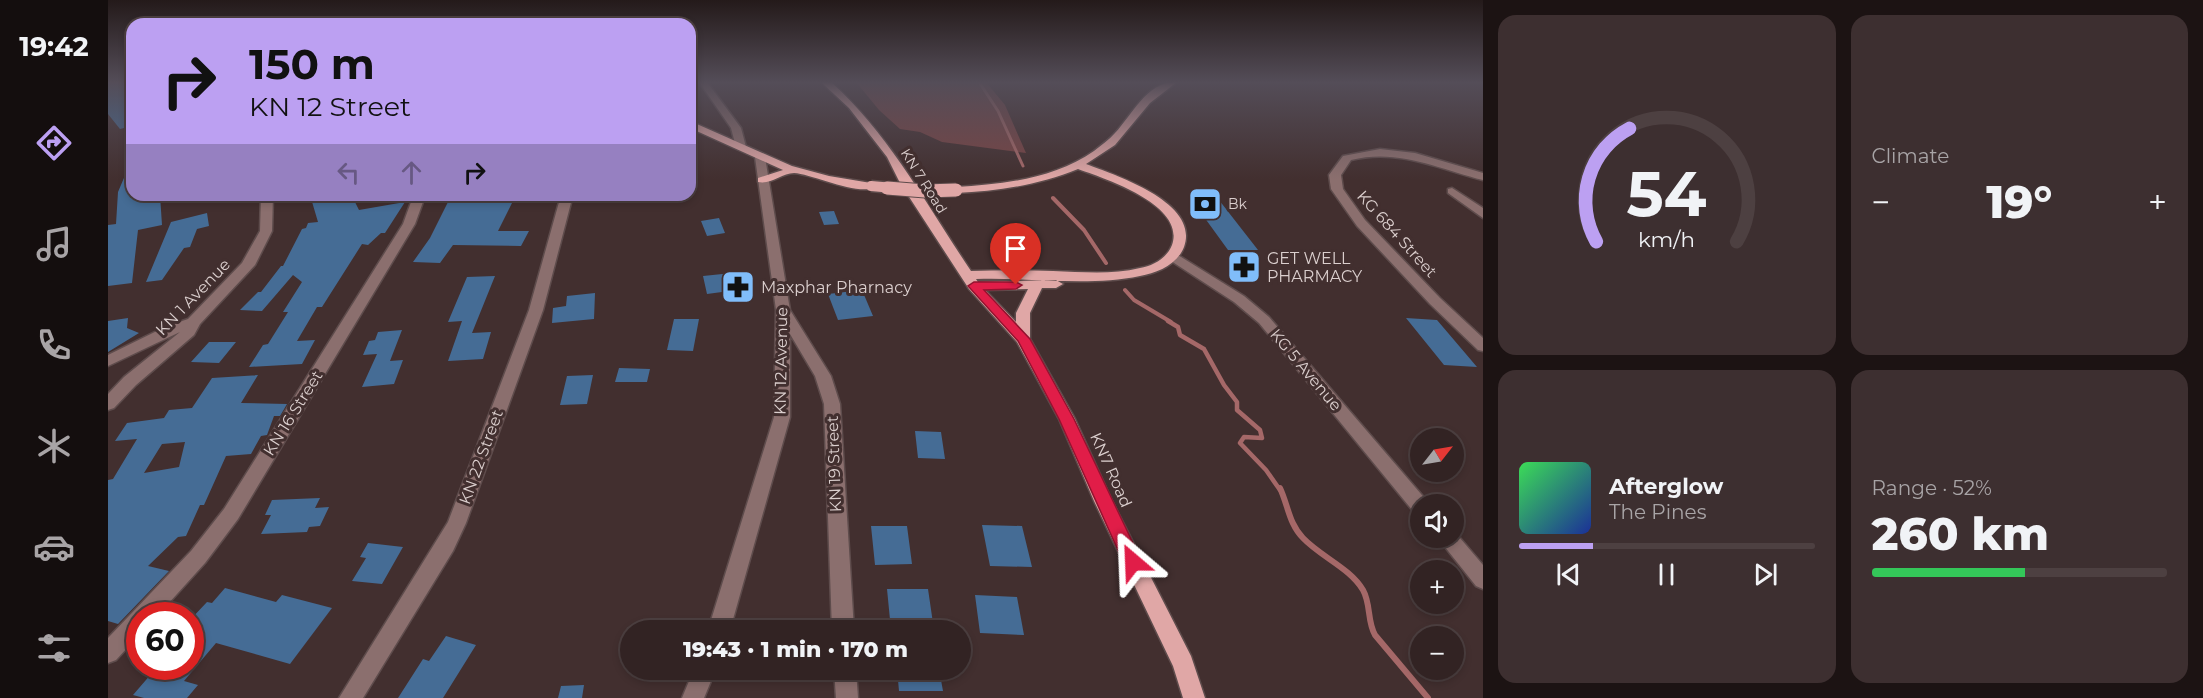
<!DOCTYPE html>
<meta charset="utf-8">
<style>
:root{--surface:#322323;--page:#3d2f30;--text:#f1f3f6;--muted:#a8a4a6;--line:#4d4041;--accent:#bca0f2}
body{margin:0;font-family:Montserrat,sans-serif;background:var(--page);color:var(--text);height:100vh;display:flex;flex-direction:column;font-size:22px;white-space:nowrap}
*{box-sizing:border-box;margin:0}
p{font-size:20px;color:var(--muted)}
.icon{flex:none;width:33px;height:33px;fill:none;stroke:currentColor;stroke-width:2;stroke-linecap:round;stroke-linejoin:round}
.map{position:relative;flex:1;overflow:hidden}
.sheet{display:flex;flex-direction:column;gap:15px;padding:15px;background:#1c1313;width:720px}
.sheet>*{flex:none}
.top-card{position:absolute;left:18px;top:18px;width:570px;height:183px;border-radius:18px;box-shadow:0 3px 9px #0003,0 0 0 2px var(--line);background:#bca0f2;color:#111;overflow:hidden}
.needle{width:39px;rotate:59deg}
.fabs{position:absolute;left:1302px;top:428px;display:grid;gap:12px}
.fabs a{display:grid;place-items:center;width:54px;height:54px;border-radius:50%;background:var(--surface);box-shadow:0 3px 9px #0003,0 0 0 2px var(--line);font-size:30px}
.speed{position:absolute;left:18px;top:602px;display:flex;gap:12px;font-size:30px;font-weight:700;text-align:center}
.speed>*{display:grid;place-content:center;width:78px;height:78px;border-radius:50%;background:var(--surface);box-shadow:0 3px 9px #0003,0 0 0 2px var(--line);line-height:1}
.speed .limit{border:9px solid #d22;background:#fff;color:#111}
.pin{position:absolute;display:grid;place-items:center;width:51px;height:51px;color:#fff;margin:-62px -26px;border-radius:50% 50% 50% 0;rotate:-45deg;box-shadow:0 0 6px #0007}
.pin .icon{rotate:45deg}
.me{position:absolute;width:66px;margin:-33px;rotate:334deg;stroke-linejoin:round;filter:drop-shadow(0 0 4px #0008)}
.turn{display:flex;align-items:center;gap:21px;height:126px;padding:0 24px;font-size:27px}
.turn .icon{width:78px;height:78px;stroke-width:2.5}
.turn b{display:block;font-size:42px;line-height:51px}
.lanes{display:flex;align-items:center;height:57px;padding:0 24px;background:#0003;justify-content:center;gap:30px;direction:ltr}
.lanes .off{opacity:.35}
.big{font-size:45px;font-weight:800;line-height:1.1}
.sheet .widget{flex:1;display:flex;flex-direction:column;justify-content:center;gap:9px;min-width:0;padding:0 21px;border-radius:18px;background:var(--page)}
.sheet .dial{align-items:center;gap:0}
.dial svg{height:156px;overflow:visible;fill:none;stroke:var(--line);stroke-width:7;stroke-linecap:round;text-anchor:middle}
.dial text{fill:var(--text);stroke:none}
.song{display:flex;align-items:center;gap:18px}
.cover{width:72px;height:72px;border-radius:9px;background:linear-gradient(135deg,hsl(130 70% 55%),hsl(230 70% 35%))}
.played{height:6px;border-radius:3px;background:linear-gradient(90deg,var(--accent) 25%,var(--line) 25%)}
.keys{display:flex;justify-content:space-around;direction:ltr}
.heat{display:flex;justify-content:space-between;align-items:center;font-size:33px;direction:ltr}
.charge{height:9px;border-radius:4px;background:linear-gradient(90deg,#34c759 52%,var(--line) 0)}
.sheet .tiles{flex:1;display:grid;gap:15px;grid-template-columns:repeat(2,1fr)}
.trip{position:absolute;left:512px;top:620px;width:351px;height:60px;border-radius:30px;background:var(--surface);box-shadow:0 3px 9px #0003,0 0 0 2px var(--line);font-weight:800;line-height:60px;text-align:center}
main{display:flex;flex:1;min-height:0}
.tab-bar{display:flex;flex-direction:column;width:108px;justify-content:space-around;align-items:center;background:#140e0e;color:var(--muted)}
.tab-bar .icon{width:42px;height:42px}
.tab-bar .current{color:var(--accent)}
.tab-bar b{font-size:27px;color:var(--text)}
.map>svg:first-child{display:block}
</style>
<main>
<nav class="tab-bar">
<b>19:42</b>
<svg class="icon current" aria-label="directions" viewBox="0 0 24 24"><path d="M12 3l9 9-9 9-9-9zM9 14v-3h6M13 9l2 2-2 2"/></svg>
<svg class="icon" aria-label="music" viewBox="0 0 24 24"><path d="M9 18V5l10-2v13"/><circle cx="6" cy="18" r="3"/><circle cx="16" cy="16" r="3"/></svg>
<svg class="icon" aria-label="phone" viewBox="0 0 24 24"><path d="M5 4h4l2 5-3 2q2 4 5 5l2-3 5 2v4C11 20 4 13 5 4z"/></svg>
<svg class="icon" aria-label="climate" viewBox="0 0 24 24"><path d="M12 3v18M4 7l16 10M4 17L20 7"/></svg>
<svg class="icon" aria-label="car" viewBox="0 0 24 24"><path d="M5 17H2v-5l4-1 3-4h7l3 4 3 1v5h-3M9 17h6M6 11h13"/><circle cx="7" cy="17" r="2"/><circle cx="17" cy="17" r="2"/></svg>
<svg class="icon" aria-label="filters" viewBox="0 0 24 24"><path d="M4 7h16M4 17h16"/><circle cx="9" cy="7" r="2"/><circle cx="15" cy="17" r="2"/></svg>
</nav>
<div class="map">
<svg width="1375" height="698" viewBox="0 0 1375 698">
<rect width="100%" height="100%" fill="#422f2f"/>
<path fill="#784444" d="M748,82h130l19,23 21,48 -84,-11 -22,-10 -20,-3 -21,-19z"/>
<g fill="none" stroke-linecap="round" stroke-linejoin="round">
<path stroke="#a56868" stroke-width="3" d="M871,82l19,29 25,55"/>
<path stroke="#a56868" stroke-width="4" d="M945,198l31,32 22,33
M1017,290l9,10 37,22"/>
<path stroke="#a56868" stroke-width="4.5" d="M1060,321l10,6 2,8 24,14 20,36 13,17v8l23,20 2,8 -18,-1 -4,6 26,27 14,20"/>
<path stroke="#a56868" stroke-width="6" d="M1172,488c8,17 9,36 23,50 18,19 47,30 60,52 8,14 4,31 12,45l53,63"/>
</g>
<path fill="#456c95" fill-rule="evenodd" d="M0,82h24v44l-12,3 -12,-15z
M24,159v36h28l2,30 -24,5 -6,53 -24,3v-61l8,-1 2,-32z
M202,195h29l2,7 12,-4 6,12 46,-8 -20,31h-4l-13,12 -6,-1 -40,63h-5l-20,34 18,-1 -13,24 -53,3 14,-22 5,-1 20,-32h-5l19,-30 -9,-7 -31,36 -22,-1 18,-18h3l20,-26h2l19,-37 4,-1 2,-5 10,-1z
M385,196l22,1 -17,34h31l-8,15 -68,-1 -13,18 -27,-1 17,-24 19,-38h11l2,-3z
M1083,199l28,1 39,50h-30z
M726,211l5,13 -15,1 -5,-13z
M99,213l2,13 -12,3 -7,18 -6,1 -22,32 -16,2 25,-60z
M611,218l6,15 -18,3 -6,-15z
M624,273l5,17 -30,4 -4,-18z
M387,276l-23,57 19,-1 -8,27 -35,2 14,-40 -14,1 19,-45z
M754,290l11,26 -35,4 -10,-26z
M487,293l-1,26 -42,4 1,-15 13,-2 1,-10z
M20,318l-1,10 12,5 -31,19v-31z
M1298,318l31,2 40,47 -33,-2z
M566,319h25l-6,32 -26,-1z
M294,330l-12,31 13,-1 -9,24 -32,3 15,-33 -14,1 6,-14 6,-1 3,-8z
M101,342h27l-17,21 -28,-1z
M511,368l31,1 -3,13h-32z
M150,375l-17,28 46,1 -7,12h-6l-7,19 -6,1 -10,18 -25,2 -22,49h-4l-14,31 -8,1 -30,29 21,5 -51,53 -10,-3v-141l5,-1 24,-40 -22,2 12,-18 37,-5 5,-8 23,-2 20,-30zM77,442l-6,25 -35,6 18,-29z
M485,375l-6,29 -27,1 7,-29z
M807,431l26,1 4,27 -27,-1z
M212,498l-5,10 14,-1 -9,19 -11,1 -2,5 -46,2 10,-19h-6l7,-15z
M874,525l40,1 10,41 -42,-1z
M763,526h36l5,38 -37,1z
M260,543l35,4 -21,37 -30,-3 14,-23 -6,-1z
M117,588l51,14 6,-7 50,13 -42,56 -74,-21 -32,38 14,4 -11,13h-43l-11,-3 25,-29h32v-46l17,-18 5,1z
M779,589h41l6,41h-43z
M867,595l42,2 7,38 -44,-2z
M338,636l30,9 -33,53h-45l25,-39 6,2z
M789,669h42l4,22h-44z
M476,685l-2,13h-24l3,-12z"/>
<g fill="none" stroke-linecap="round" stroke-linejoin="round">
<defs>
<path id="minor" d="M591,82h8l34,46 5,19 -1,2 -4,1 -5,-3 -5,-19z
M1272,149l35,4 68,20v7c-44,-11 -85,-32 -132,-20l-10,15 2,14 22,31 75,78 43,40v13l-5,-1 -48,-46 -73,-78 -26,-37 -2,-14 14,-19z
M652,154l5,3 25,153 41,66 9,28 14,226h-22l-8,-226 -9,-28 -25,-42v83l-60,213h-22l66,-213 2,-107 -21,-153z
M1344,188l31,20v10l-35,-25v-4z
M153,195h12l-1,36 -17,34 -55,59 -6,11 -58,50 -22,23 -6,2v-16l16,-17 56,-45 -72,34v-11l57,-28 23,-8 54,-56 18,-32z
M302,195h12l1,7 -8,22 -177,295 -33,44 -47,52h-18v19l-24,26 -8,3v-25l83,-87 33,-42 179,-285 8,-22z
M453,195h12l-30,115 -77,213 -13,28 -90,147h-24l109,-176 81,-212z
M1065,252l71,44 25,21 158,184 1,3h-8v9l-7,-2 -154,-188 -25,-21 -66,-43 -1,-3 1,-3z
M1346,531l29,34v24l-7,-3 -39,-49h17z
M586,669h22l-12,29h-22z
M726,669h22l2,29h-22z"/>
<path id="major" d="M713,82h10c59,53 96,124 140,189 27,-1 55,-1 82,0 29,1 59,4 87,-3 13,-2 27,-10 32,-23 14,-40 -66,-66 -94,-76 -39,16 -80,22 -122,24l-6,-3 6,-3c47,-3 98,-8 138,-36 7,-6 15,-11 21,-18 17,-18 33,-53 62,-51l-27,21 -35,42 -29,19c32,12 114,39 98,83 -7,18 -27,26 -44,29 -53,11 -110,1 -164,3l2,3 78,-2 7,4 -7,4h-14l-12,25v26l45,80 37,82 79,155 14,42h-22l-10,-32 -79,-165 -35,-82 -42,-77 -48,-53 -69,-106 -13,-26 -38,-49zM920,289l-12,24v9l-31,-32z
M582,121l102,45 37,10 42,7 6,3c-15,12 -64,-12 -83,-13 -12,0 -23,12 -36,9v-4l25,-8 -93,-42z"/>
</defs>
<use href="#minor" stroke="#5e4c4c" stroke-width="3"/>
<use href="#major" stroke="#5e4c4c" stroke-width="3"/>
<use href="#minor" fill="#8b6f6e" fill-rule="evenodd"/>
<use href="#major" fill="#e0a7a6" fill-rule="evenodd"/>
<defs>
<path id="major-bridge-far1" d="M763,186l33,3"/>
<path id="major-bridge" d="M779,188l38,3 31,-1"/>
</defs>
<use href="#major-bridge-far1" stroke="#5e4c4c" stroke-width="13" stroke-linecap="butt"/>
<use href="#major-bridge" stroke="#5e4c4c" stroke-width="15" stroke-linecap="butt"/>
<use href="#major-bridge-far1" stroke="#e0a7a6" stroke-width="10"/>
<use href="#major-bridge" stroke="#e0a7a6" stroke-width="13"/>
</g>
<linearGradient id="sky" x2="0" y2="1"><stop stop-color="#241a1a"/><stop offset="0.46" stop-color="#544d58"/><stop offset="1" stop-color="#544d58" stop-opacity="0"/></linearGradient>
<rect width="1375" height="179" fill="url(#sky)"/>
<path fill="#e11d48" stroke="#92132f" stroke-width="1.5" d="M866,282h42l6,3 -6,4 -32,1 46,49 44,80 68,143 -3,6 -6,2 -7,-2 -67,-149 -41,-78 -50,-55z"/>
<defs>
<symbol id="bank-square" viewBox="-11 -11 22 22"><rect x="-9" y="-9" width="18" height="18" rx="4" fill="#80bdfa" stroke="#422f2f"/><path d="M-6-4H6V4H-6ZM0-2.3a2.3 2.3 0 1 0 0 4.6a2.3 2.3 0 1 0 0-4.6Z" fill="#111"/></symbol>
<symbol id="pharmacy-square" viewBox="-11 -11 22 22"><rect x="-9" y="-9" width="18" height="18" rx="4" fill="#80bdfa" stroke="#422f2f"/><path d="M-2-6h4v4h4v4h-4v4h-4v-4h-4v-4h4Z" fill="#111"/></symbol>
</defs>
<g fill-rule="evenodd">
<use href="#bank-square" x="1078" y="185" width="38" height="38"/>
<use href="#pharmacy-square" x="1117" y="248" width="38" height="38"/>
<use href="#pharmacy-square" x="611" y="268" width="38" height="38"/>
</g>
<g text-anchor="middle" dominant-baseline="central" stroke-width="6" stroke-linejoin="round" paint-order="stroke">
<g font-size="14" fill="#dbcfce" stroke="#422f2f">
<text transform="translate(816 181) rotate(58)">KN 7 Road</text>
</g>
<g font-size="14" fill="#dbcfce" stroke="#422f2f" text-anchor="start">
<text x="1120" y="204">Bk</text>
</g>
<g font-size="16" fill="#dbcfce" stroke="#422f2f">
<text transform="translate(1289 234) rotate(48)">KG 684 Street</text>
<text transform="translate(85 297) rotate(-46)">KN 1 Avenue</text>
<text transform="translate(673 361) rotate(-89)">KN 12 Avenue</text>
<text transform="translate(1198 370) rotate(50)">KG 5 Avenue</text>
<text transform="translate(185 413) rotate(-58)">KN 16 Street</text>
<text transform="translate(373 457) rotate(-70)">KN 22 Street</text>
<text transform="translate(726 464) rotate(-92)">KN 19 Street</text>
<text transform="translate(1003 470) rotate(66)">KN7 Road</text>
</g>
<g font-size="16" fill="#dbcfce" stroke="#422f2f" text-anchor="start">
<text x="1159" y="258">GET WELL<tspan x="1159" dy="18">PHARMACY</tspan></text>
<text x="653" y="287">Maxphar Pharnacy</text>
</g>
</g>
</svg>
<div class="fabs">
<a><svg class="needle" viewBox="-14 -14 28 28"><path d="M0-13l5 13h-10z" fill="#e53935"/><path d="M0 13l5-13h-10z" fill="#a8a4a6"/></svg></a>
<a><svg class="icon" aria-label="sound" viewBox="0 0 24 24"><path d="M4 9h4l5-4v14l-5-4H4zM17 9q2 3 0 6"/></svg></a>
<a>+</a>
<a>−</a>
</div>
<div class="speed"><div class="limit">60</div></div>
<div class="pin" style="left:908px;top:285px;background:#d93025"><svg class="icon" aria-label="arrive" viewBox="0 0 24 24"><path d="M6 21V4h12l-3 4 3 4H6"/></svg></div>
<svg class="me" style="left:1025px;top:562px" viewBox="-20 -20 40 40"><path d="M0-17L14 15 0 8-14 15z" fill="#e11d48" stroke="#fff" stroke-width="4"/></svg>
<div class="trip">19:43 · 1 min · 170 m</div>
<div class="top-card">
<div class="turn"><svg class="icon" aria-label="right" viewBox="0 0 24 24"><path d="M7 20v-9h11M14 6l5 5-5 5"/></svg><div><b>150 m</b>KN 12 Street</div></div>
<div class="lanes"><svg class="icon off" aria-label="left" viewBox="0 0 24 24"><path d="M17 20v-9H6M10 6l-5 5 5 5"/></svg><svg class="icon off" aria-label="ahead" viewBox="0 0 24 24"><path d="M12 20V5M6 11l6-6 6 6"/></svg><svg class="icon" aria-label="right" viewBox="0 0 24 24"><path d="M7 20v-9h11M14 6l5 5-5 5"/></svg></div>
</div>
</div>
<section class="sheet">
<div class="tiles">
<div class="widget dial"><svg viewBox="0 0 100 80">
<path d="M14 69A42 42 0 1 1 86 69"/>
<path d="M14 69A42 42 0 0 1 31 11" stroke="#bca0f2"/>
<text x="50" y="56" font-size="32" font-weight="700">54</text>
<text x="50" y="72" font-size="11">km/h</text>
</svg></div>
<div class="widget"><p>Climate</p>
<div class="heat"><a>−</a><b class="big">19°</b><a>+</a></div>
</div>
<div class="widget">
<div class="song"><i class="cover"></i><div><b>Afterglow</b><p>The Pines</p></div></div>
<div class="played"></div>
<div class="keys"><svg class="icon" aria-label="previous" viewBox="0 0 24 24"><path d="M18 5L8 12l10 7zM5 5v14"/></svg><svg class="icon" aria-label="pause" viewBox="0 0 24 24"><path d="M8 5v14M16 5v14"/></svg><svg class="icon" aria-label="next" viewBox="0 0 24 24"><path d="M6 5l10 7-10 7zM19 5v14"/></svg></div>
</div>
<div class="widget"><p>Range · 52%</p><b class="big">260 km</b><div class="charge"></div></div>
</div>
</section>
</main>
